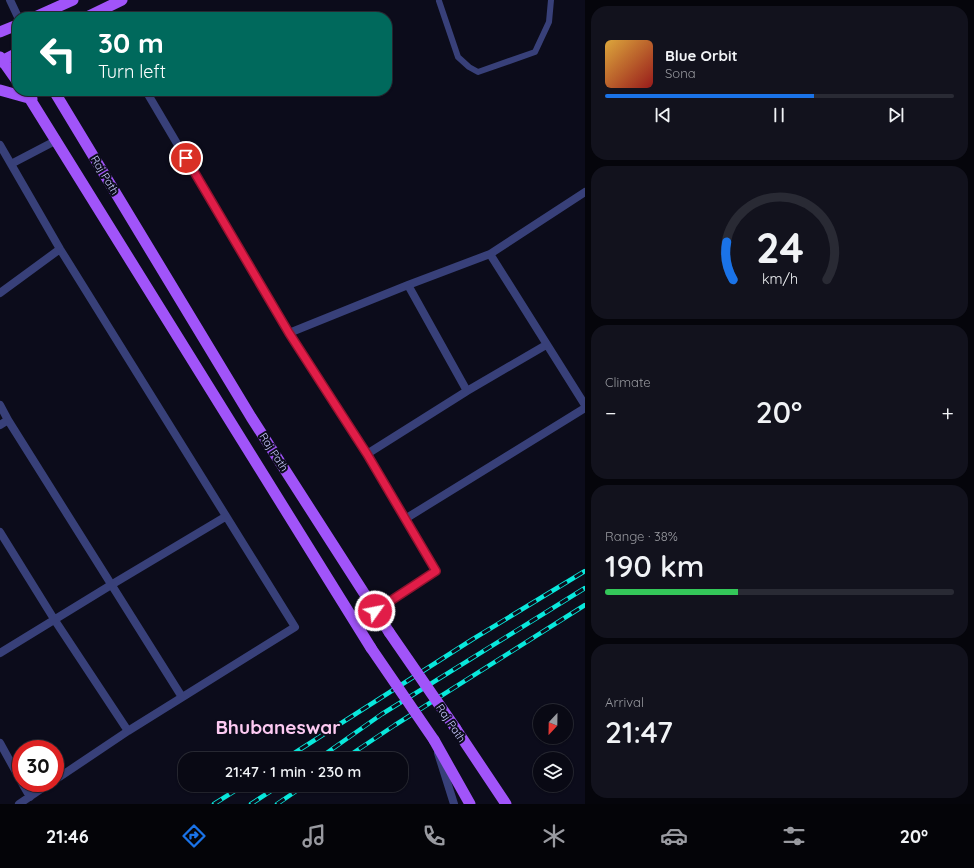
<!DOCTYPE html>
<meta charset="utf-8">
<style>
:root{--surface:#090914;--page:#12121d;--text:#f1f3f6;--muted:#999aa0;--line:#292a34;--accent:#1a73e8}
body{margin:0;font-family:Quicksand,sans-serif;background:var(--page);color:var(--text);height:100vh;display:flex;flex-direction:column;font-size:15px;white-space:nowrap}
*{box-sizing:border-box;margin:0}
p{font-size:13px;color:var(--muted)}
.icon{flex:none;width:22px;height:22px;fill:none;stroke:currentColor;stroke-width:2;stroke-linecap:round;stroke-linejoin:round}
.map{position:relative;flex:1;overflow:hidden}
.drawer{display:flex;flex-direction:column;gap:6px;padding:6px;background:#05050b;width:389px}
.drawer>*{flex:none}
.banner{position:absolute;left:12px;top:12px;width:380px;height:84px;border-radius:16px;box-shadow:0 1px 3px #0004,0 0 0 1px var(--line);background:#00695c;color:#fff;overflow:hidden}
.needle{width:26px;rotate:202deg}
.tools{position:absolute;left:533px;top:704px;display:grid;gap:8px}
.tools a{display:grid;place-items:center;width:40px;height:40px;border-radius:50%;background:var(--surface);box-shadow:0 1px 3px #0004,0 0 0 1px var(--line);font-size:20px}
.speed{position:absolute;left:12px;top:740px;display:flex;gap:8px;font-size:20px;font-weight:700;text-align:center}
.speed>*{display:grid;place-content:center;width:52px;height:52px;border-radius:50%;background:var(--surface);box-shadow:0 1px 3px #0004,0 0 0 1px var(--line);line-height:1}
.speed .limit{border:6px solid #d22;background:#fff;color:#111}
.pin{position:absolute;display:grid;place-items:center;width:34px;height:34px;color:#fff;margin:-17px;border:2px solid #fff;border-radius:50%;box-shadow:0 1px 4px #0007}
.me{position:absolute;width:44px;margin:-22px;rotate:57deg;stroke-linejoin:round;filter:drop-shadow(0 0 3px #0008)}
.turn{display:flex;align-items:center;gap:14px;height:84px;padding:0 20px;font-size:18px}
.turn .icon{width:52px;height:52px;stroke-width:2.5}
.turn b{display:block;font-size:28px;line-height:34px}
.big{font-size:30px;font-weight:600;line-height:1.1}
.drawer .widget{flex:1;display:flex;flex-direction:column;justify-content:center;gap:6px;min-width:0;padding:0 14px;border-radius:16px;background:var(--page)}
.drawer .dial{align-items:center;gap:0}
.dial svg{height:104px;overflow:visible;fill:none;stroke:var(--line);stroke-width:7;stroke-linecap:round;text-anchor:middle}
.dial text{fill:var(--text);stroke:none}
.song{display:flex;align-items:center;gap:12px}
.cover{width:48px;height:48px;border-radius:6px;background:linear-gradient(135deg,hsl(40 70% 55%),hsl(0 70% 35%))}
.played{height:4px;border-radius:2px;background:linear-gradient(90deg,var(--accent) 60%,var(--line) 60%)}
.keys{display:flex;justify-content:space-around;direction:ltr}
.heat{display:flex;justify-content:space-between;align-items:center;font-size:22px;direction:ltr}
.charge{height:6px;border-radius:3px;background:linear-gradient(90deg,#34c759 38%,var(--line) 0)}
.trip{position:absolute;left:178px;top:752px;width:230px;height:40px;border-radius:16px;background:var(--surface);box-shadow:0 1px 3px #0004,0 0 0 1px var(--line);font-weight:600;line-height:40px;text-align:center}
.tab-bar{display:flex;height:64px;justify-content:space-around;align-items:center;background:#040408;color:var(--muted)}
.tab-bar .icon{width:28px;height:28px}
.tab-bar .active{color:var(--accent)}
.tab-bar b{font-size:18px;color:var(--text)}
main{display:flex;flex:1;min-height:0}
.map>svg:first-child{display:block}
</style>
<main>
<div class="map">
<svg width="585" height="804" viewBox="0 0 585 804">
<rect width="100%" height="100%" fill="#0c0c1b"/>
<g fill="none" stroke-linecap="round" stroke-linejoin="round">
<path stroke="#384079" stroke-width="6" d="M439,1l19,56 11,10 9,5 57,-20 14,-30 2,-22"/>
<path stroke="#384079" stroke-width="8" d="M10,0l8,17
M146,91l143,242 78,121 69,117 -61,40
M0,145l60,104 235,378 -167,104 -73,49
M11,164l46,-24
M490,254l95,151
M408,285l59,106
M0,293l60,-44
M289,333l119,-48 82,-31 95,-62
M0,405l8,15 -8,5
M8,420l174,277
M367,454l100,-63 79,-46
M405,519l180,-111
M0,532l54,87 74,112
M0,653l111,-68 114,-68
M0,743l21,38
M438,753l16,51
M22,783l8,14
M19,804l31,-21"/>
<path stroke="#a154f9" stroke-width="11" d="M35,17l38,-17
M87,17l35,-17
M0,32l17,-7
M0,57l17,24
M0,62l17,-9
M0,90l32,9
M25,91l346,557
M54,91l197,326 138,215
M456,729l50,75
M434,740l36,64"/>
<defs>
<path id="rail" d="M285,759l188,-120 112,-68
M318,759l64,-45 203,-126
M344,759l51,-34 190,-120
M214,804l30,-19
M251,804l29,-19
M277,804l28,-19"/>
</defs>
<use href="#rail" stroke="#09e8dc" stroke-width="4.5"/>
<use href="#rail" stroke="#0c0c1b" stroke-width="3" stroke-dasharray="9" stroke-linecap="butt"/>
<path stroke="#a154f9" stroke-width="11" d="M389,632l67,97
M371,648l63,92"/>
</g>
<g fill="none" stroke-linecap="round" stroke-linejoin="round">
<defs>
<path id="route" d="M186,158l103,175 78,121 69,117 -61,40"/>
</defs>
<use href="#route" stroke="#92132f" stroke-width="10"/>
<use href="#route" stroke="#e11d48" stroke-width="7"/>
</g>
<g text-anchor="middle" dominant-baseline="central" stroke-width="4" stroke-linejoin="round" paint-order="stroke">
<g font-size="11" fill="#c8cafd" stroke="#0c0c1b">
<text transform="translate(105 175) rotate(59)">Raj Path</text>
<text transform="translate(274 452) rotate(57)">Raj Path</text>
<text transform="translate(451 723) rotate(56)">Raj Path</text>
</g>
<g font-size="19" font-weight="bold" fill="#fdcaf2" stroke="#0c0c1b">
<text x="278" y="727">Bhubaneswar</text>
</g>
</g>
</svg>
<div class="tools">
<a><svg class="needle" viewBox="-14 -14 28 28"><path d="M0-13l5 13h-10z" fill="#e53935"/><path d="M0 13l5-13h-10z" fill="#999aa0"/></svg></a>
<a><svg class="icon" aria-label="layers" viewBox="0 0 24 24"><path d="M12 4l9 5-9 5-9-5zM3 14l9 5 9-5"/></svg></a>
</div>
<div class="speed"><div class="limit">30</div></div>
<div class="pin" style="left:186px;top:158px;background:#d93025"><svg class="icon" aria-label="arrive" viewBox="0 0 24 24"><path d="M6 21V4h12l-3 4 3 4H6"/></svg></div>
<svg class="me" style="left:375px;top:611px" viewBox="-20 -20 40 40"><circle r="17" fill="#e11d48" stroke="#fff" stroke-width="3"/><path d="M0-11L8 9 0 5-8 9z" fill="#fff"/></svg>
<div class="trip">21:47 · 1 min · 230 m</div>
<div class="banner">
<div class="turn"><svg class="icon" aria-label="left" viewBox="0 0 24 24"><path d="M17 20v-9H6M10 6l-5 5 5 5"/></svg><div><b>30 m</b>Turn left</div></div>
</div>
</div>
<section class="drawer">
<div class="widget">
<div class="song"><i class="cover"></i><div><b>Blue Orbit</b><p>Sona</p></div></div>
<div class="played"></div>
<div class="keys"><svg class="icon" aria-label="previous" viewBox="0 0 24 24"><path d="M18 5L8 12l10 7zM5 5v14"/></svg><svg class="icon" aria-label="pause" viewBox="0 0 24 24"><path d="M8 5v14M16 5v14"/></svg><svg class="icon" aria-label="next" viewBox="0 0 24 24"><path d="M6 5l10 7-10 7zM19 5v14"/></svg></div>
</div>
<div class="widget dial"><svg viewBox="0 0 100 80">
<path d="M14 69A42 42 0 1 1 86 69"/>
<path d="M14 69A42 42 0 0 1 9 40" stroke="#1a73e8"/>
<text x="50" y="56" font-size="32" font-weight="700">24</text>
<text x="50" y="72" font-size="11">km/h</text>
</svg></div>
<div class="widget"><p>Climate</p>
<div class="heat"><a>−</a><b class="big">20°</b><a>+</a></div>
</div>
<div class="widget"><p>Range · 38%</p><b class="big">190 km</b><div class="charge"></div></div>
<div class="widget"><p>Arrival</p><b class="big">21:47</b></div>
</section>
</main>
<nav class="tab-bar">
<b>21:46</b>
<svg class="icon active" aria-label="directions" viewBox="0 0 24 24"><path d="M12 3l9 9-9 9-9-9zM9 14v-3h6M13 9l2 2-2 2"/></svg>
<svg class="icon" aria-label="music" viewBox="0 0 24 24"><path d="M9 18V5l10-2v13"/><circle cx="6" cy="18" r="3"/><circle cx="16" cy="16" r="3"/></svg>
<svg class="icon" aria-label="phone" viewBox="0 0 24 24"><path d="M5 4h4l2 5-3 2q2 4 5 5l2-3 5 2v4C11 20 4 13 5 4z"/></svg>
<svg class="icon" aria-label="climate" viewBox="0 0 24 24"><path d="M12 3v18M4 7l16 10M4 17L20 7"/></svg>
<svg class="icon" aria-label="car" viewBox="0 0 24 24"><path d="M5 17H2v-5l4-1 3-4h7l3 4 3 1v5h-3M9 17h6M6 11h13"/><circle cx="7" cy="17" r="2"/><circle cx="17" cy="17" r="2"/></svg>
<svg class="icon" aria-label="filters" viewBox="0 0 24 24"><path d="M4 7h16M4 17h16"/><circle cx="9" cy="7" r="2"/><circle cx="15" cy="17" r="2"/></svg>
<b>20°</b>
</nav>
